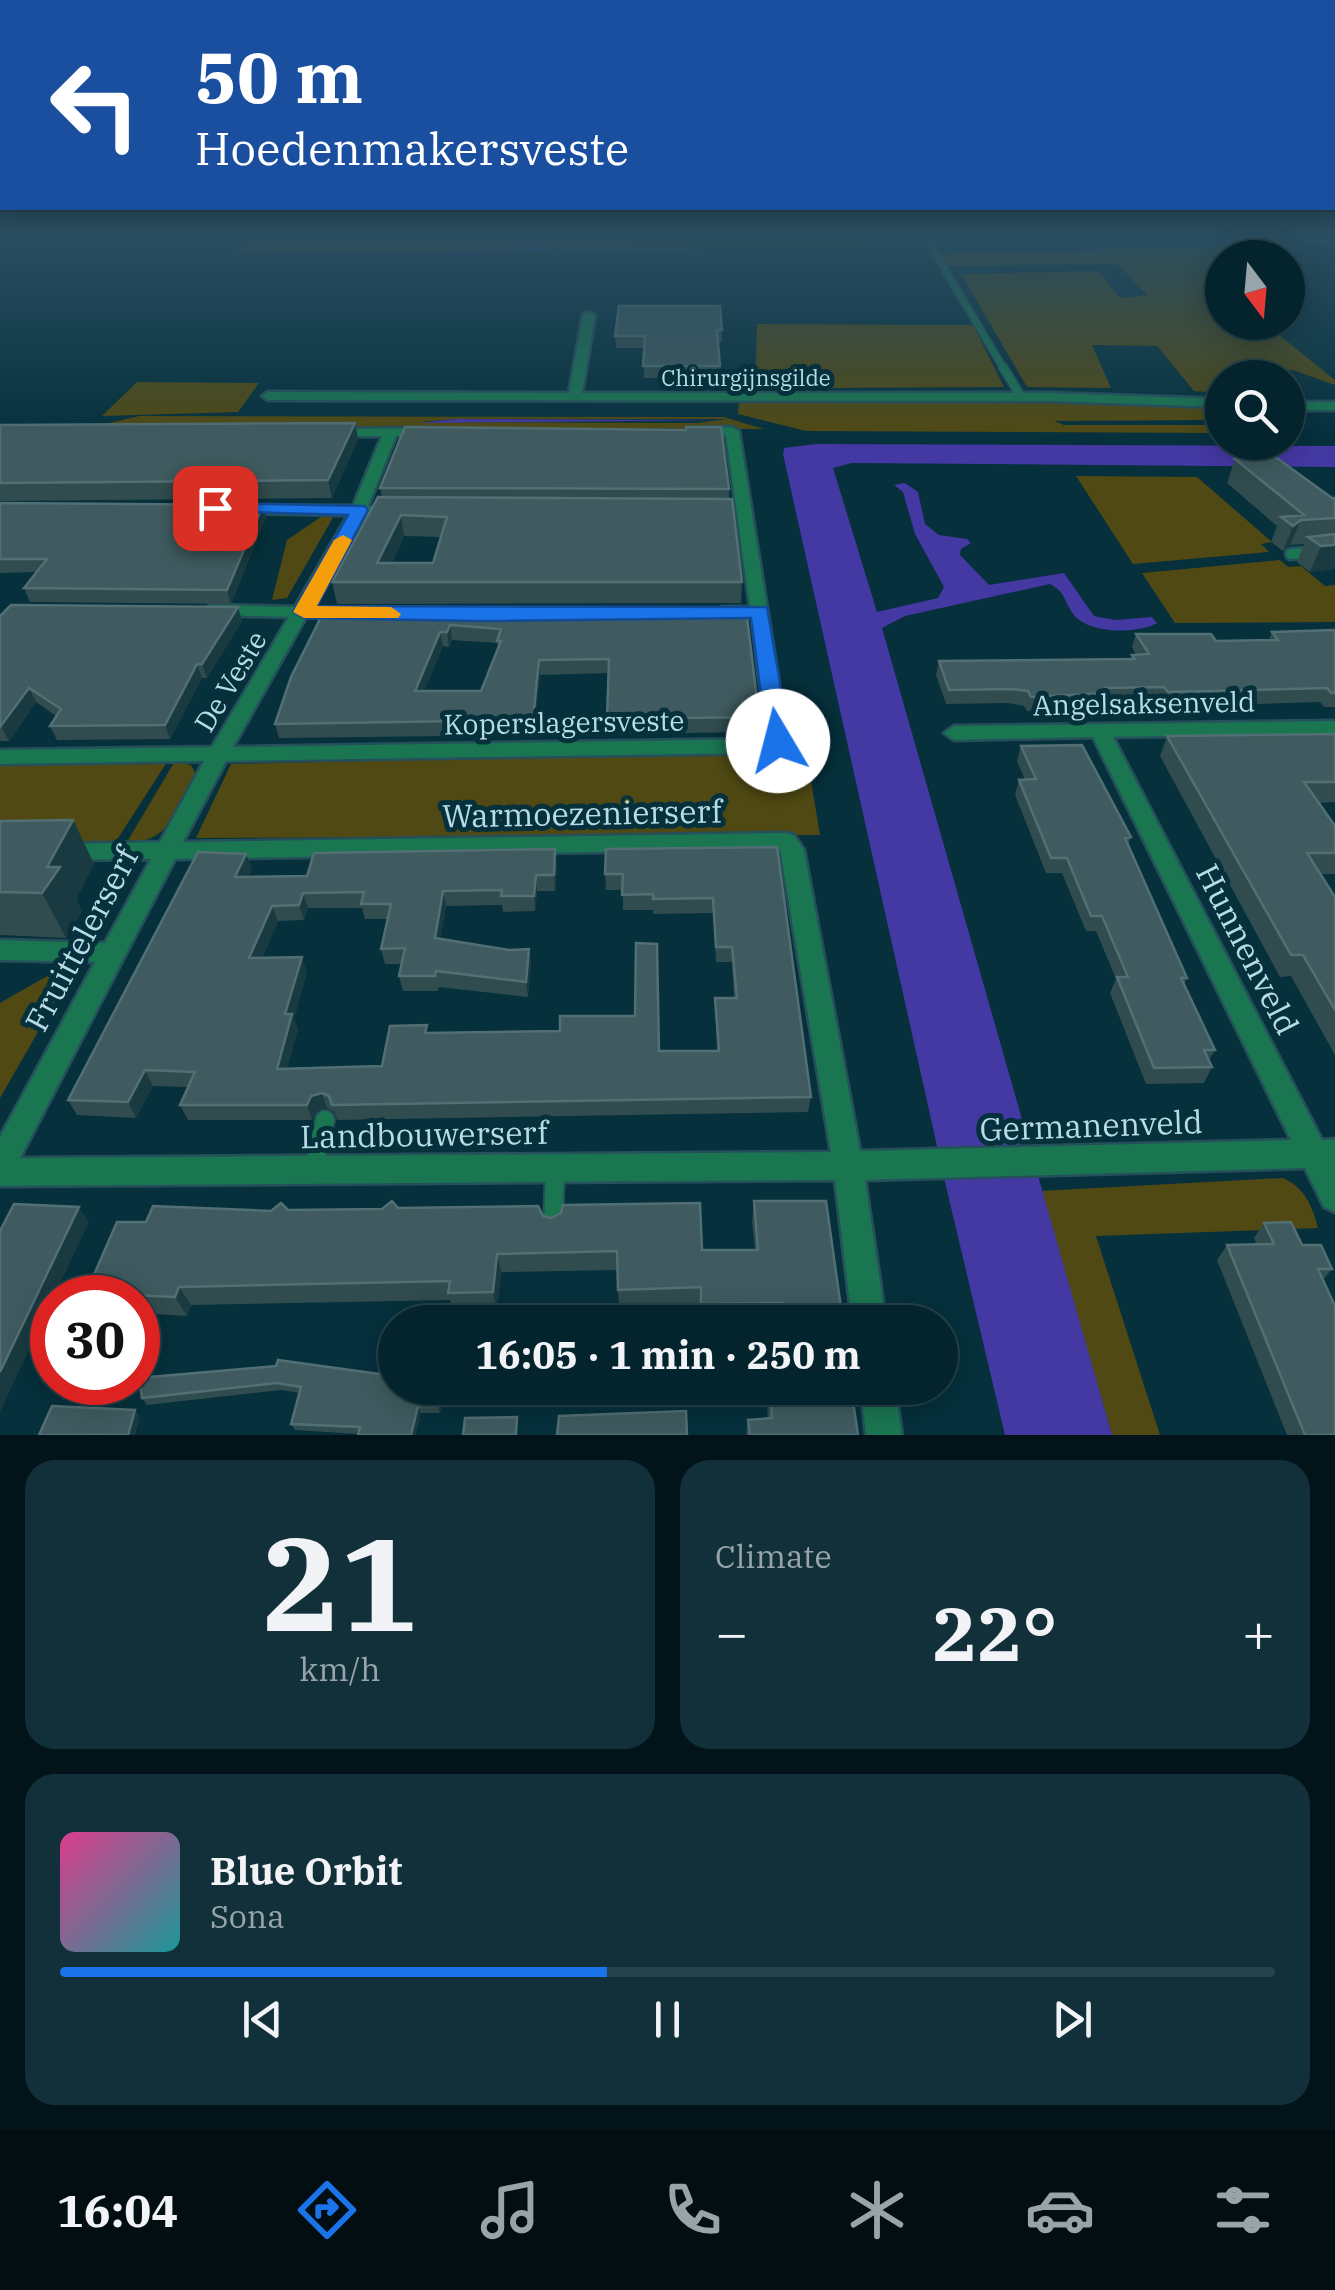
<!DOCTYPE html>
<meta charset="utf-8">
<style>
:root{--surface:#04242d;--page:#123039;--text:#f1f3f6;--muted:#97a4aa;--line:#254149;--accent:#1a73e8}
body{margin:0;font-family:"IBM Plex Serif",serif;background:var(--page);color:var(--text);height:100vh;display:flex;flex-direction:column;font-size:38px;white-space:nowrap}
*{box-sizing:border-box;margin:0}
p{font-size:32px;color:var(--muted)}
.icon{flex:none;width:55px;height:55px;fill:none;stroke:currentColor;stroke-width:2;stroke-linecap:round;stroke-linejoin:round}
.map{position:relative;height:1435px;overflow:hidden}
.drawer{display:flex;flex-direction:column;gap:25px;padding:25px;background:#021419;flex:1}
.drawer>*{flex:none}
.top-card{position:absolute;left:0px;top:0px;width:1335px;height:210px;box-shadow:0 5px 25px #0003,0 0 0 2px var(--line);background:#1a4fa0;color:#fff;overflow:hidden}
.needle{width:65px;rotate:164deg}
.tools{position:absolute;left:1205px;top:240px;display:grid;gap:20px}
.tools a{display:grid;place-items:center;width:100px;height:100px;border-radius:50%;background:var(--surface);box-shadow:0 5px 25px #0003,0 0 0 2px var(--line);font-size:50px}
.speed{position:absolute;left:30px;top:1275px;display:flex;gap:20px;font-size:50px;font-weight:700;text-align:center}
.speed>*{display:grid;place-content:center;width:130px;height:130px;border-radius:50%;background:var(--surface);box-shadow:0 5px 25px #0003,0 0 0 2px var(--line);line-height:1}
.speed .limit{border:15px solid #d22;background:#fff;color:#111}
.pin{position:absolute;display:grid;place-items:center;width:85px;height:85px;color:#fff;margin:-42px;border-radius:20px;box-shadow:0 5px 15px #0006}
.me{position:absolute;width:110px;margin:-55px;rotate:352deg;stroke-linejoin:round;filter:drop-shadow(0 0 8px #0008)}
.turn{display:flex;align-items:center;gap:35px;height:210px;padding:0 30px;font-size:45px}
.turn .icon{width:130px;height:130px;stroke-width:2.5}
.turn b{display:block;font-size:70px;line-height:85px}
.big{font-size:75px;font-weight:700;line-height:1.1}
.drawer .tile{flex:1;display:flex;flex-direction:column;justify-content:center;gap:15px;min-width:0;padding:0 35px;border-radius:30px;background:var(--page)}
.drawer .dial{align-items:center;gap:0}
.dial b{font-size:130px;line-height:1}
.song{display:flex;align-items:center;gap:30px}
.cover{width:120px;height:120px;border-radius:15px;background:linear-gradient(135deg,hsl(330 70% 55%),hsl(180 70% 35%))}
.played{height:10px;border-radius:5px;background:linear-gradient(90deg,var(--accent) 45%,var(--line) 45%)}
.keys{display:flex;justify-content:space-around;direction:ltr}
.heat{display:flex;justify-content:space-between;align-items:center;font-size:55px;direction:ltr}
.drawer .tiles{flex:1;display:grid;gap:25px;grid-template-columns:1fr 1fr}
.tile:last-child{grid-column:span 2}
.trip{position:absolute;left:378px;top:1305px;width:580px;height:100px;border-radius:50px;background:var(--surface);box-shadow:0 5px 25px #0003,0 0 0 2px var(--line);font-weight:700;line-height:100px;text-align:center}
.tab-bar{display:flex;height:160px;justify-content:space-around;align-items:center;background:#020e12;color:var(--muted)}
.tab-bar .icon{width:70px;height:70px}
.tab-bar .active{color:var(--accent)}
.tab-bar b{font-size:45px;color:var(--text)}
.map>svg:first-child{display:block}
</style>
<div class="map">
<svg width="1335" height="1435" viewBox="0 0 1335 1435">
<rect width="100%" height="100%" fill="#05303c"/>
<path fill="#504913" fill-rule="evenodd" d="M250,238h274l-3,13 -285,2z
M537,238h381l3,5 -379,5 -6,-3z
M1243,246l13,11 -34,1v64l42,1 71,57v5l-42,-15 -25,-1 11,8 -57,1v15l-28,-2 -37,-45 -65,-1 19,43 -84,-1 -66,-113 137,-3 22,27 27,-3 -30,-31 -170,2 -9,-12z
M757,324l216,1 31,62 -185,1 -2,5h-62z
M137,382l122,1 -21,29 -136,4z
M745,401h380l97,6v13l-168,1 10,4h158v8l-416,-2 -68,-17 1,-12z
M139,416l585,1 40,12 -667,-3zM456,419h272l-31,4 -278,-1z
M1076,476l121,1 75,65 -11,2 8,8 -136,12z
M325,514h10l-48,84 -15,2 15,-60z
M1280,560l8,7 13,-1 24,20 10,-1v37l-160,1 -33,-50z
M806,751l14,84 -624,3 35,-74z
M175,761l16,4 6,11c-18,31 -29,69 -70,66z
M167,762l-52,81 -115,1v-80z
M56,971l13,7 -69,120v-95z
M1283,1178c22,10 29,27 35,50l-222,8 64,199h-48l-72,-244z"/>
<path fill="#4438a2" d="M524,238h13l-1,7 13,5 367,-4 -666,11 271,-7z
M1192,238l96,2 -310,7h-30l-3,-3z
M456,419l273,1 -310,3z
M816,444l519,2v21l-483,-4 -19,5 44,144 61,-14 6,-11 -29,-53 -12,-42 -9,-7 11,-2 13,9 7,32 14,11 28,4 4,4 -10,6 -1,6 29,30 75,-12 30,43 21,4 37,-3 5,6c-19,11 -68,11 -83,-8 -10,-12 -8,-23 -24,-31l-145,32 -23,12 230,807h-107l-60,-253 -162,-728 1,-6z"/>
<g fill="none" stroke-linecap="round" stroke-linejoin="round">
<defs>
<path id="lane-far3" d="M926,238l78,131
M1299,238l36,4"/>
<path id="lane-far2" d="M1003,367l18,30"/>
<path id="lane-far1" d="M1291,554l44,-3"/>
<path id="lane" d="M314,1167l11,-47
M553,1225l2,-56"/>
<path id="street" d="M589,312l6,3 -13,78h468l172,6v8l-172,-6 -782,-1 -6,-4 6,-4 301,1 14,-78z
M1288,402h47v8h-47z
M732,427l7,4 49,310 -18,12 -544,8 -43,81 603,-9 8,2 10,15 56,301 431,-11 -198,-403 -139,3 -10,-7 10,-7 381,-5v12l-222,4 209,403 13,-1v73l-11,-5 -19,-39 -440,12 21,142h-34l-17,-142 -835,6v-49l95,-175 -95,-2v-20l105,3 46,-84 -88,1 -8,-2 -3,-6 3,-6 8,-2 97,-2 44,-81 -204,3v-14l212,-3 77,-130 -77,-2 -9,-5 9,-5 83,2 53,-92 -108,-2 -5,-2v-6l118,1 29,-70h-51l-7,-4 2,-3 101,-1 7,4 -7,4h-31l-28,70 11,5 -15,4 -52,92 36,1 9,5 -9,5 -42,-1 -73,130 533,-8 -14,-122h-30l-9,-5 9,-5h28l-24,-172 -30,1 -7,-4 7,-4zM780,849l51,303 -811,6 155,-299z
M861,1388h34l7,47h-36z"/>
</defs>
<use href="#lane-far3" stroke="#254f5b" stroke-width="9"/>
<use href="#lane-far2" stroke="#254f5b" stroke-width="11"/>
<use href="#lane-far1" stroke="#254f5b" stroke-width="15"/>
<use href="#lane" stroke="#254f5b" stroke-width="22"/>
<use href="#street" stroke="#254f5b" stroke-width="5"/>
<use href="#lane-far3" stroke="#1a7551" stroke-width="6"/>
<use href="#lane-far2" stroke="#1a7551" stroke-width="8"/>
<use href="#lane-far1" stroke="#1a7551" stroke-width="10"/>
<use href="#lane" stroke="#1a7551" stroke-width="18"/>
<use href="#street" fill="#1a7551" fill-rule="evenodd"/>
</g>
<path fill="#314c4e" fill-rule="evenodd" d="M722,330v12h-4l2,36h-76v-30h-28l-1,-12z
M355,423l3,16 -26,59 -332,3v-76z
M1235,459l100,39v71l-25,3 -13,-10 7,-18 -14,1 -7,6 -12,-9 6,-16 -50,-43z
M380,488l349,1v10l13,83 -1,21 -404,1 -5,-22 50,-85zM404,536l37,1 -8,26h-41z
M0,503l263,2 3,13 -35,86 -201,-2 -6,-14 12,-16 -36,1z
M238,607l4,14 -35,57h-5l-32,61 -113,1 -7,-14 6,-10 -20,-14 -27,39h-9v-125z
M746,608l13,109 -1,15 -151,2 2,-61 -69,2 -6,60 -255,3 -4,-14 50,-115zM452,640l45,3 1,6 -17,42h-57l19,-45 6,1z
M1335,630v77h-11l-4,-5 -158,5 -3,-6 -54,1 -2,5 -76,4 -3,-5 -16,-3 -62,1 -10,-29 3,-14 191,-2 2,-4h4l-4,-8 4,-13 80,7h52l4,-9z
M1335,734v68l-17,1 17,23v48h-15l15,23v158l-44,-79 -11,1 -120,-221 7,-20z
M1021,746l110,91 -3,8 59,133 -3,7 31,65 -6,10 3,7 -8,16 -58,1 -36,-91 6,-14 -20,-48h-10l-24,-58h-16l-31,-78 4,-15h6l-8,-19z
M73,820l21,44 -18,35 6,12 -16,27 -66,-3v-114z
M777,847l34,250 -3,15 -471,8 -3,-8 -7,-4 -10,3 -5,9h-124l-8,-15 8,-18 -35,-1 -17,32 -59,-3 -9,-15 184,-231 -4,8 309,-12 -2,26h-18l-2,20 -32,1 -1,-7 -56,1 -6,33 69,11 20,-1 2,15 -3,33 -89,-10 -1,4h-35l-4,-15 3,-12h-17l-4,-15 7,-30h-23l-3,-11h-54l-4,12 -26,1 -16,37 45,14 -13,47 4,10 -11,39 95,-2 47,-33 230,18h58l-2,-53h19l-2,-36h-16l-3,-49 -60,1v-4h-30v-20h-17l-1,-16z
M754,1201l89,121h-63l-1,-1 -78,1 -1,-16 -81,2 -2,-38 -116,2 -4,38 -43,2 -4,-12 -259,5 -4,11 -49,-3v-15h-49l-3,-5 60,-71 125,-11 127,-3 145,8 159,34h53l-3,-29z
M1264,1223l38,22 30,24 -9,11 12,155h-48l-70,-175 10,-15h30l-3,-7z
M387,1375l2,6 55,7 -4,25h-19l-63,21 -63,-4 -4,-6 9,-31 -19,-3 -134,15 -5,-7 -3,-20z
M766,1388h85l7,47h-112l2,-15 20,-1z"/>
<path fill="#193a40" d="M355,423l3,16 -26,59 -4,-18z
M263,505l3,13 -35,86 -4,-14z
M401,515l3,21 -21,46 -6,-19z
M1301,520l-11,25 -7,6 10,-25z
M1335,545v24l-25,3 11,-26z
M238,607l4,14 -35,57 -5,-14z
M450,625l2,15 -3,7 -2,-15z
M440,632l3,14 -25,60 -3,-15z
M539,660l1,15 -6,60 -1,-15z
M197,664l5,14 -32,61 -5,-14z
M29,688l7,14 -27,39 -8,-15z
M73,820l21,44 -18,35 6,12 -16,27 -24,-45 5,-26z
M555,849l2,16 -2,26 -1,-16z
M246,854l6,15 -11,24 -6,-16z
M536,875l1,16 -2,20 -1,-15z
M443,891l3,15 -8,48 -3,-16z
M303,893l5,15 -4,12 -5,-15z
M272,906l6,15 -23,53 -6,-16z
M529,949l2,15 -3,33 -2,-15z
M302,957l5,15 -13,47 4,10 -15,55 -6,-15 8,-55z
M145,1070l8,16 -17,32 -8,-16z
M322,1093l5,15 -10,3 -5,9 -5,-15 4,-9z
M79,1207l10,15 -89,190v-40z
M497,1254l4,18 -4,38 -4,-18z
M179,1287l12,18 -4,11 -12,-19z
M441,1388h3l-4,25 -2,-7z
M418,1406l3,7 -5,22h-5z
M135,1410l5,7 -5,18h-7z"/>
<path fill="#3f5b5f" stroke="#526f74" stroke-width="2.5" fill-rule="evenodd" d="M619,306h101l2,24h-5l3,36h-77l2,-30h-30z
M355,423l-27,57 -328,3v-58z
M405,427l281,3v-3h35l8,62 -349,-1z
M1274,456l58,42h3v20l-34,2 -8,6 -12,-9 23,-2 -69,-56z
M378,497l354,2 10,83h-410zM401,515l46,2 -14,46h-56z
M0,503l263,2 -36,85 -203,-2 23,-29h-47z
M1335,534v11l-14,1 -13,-9z
M11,605l227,2 -36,57h-5l-32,61 -115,1 11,-17 -32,-21 -29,39v-111z
M746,608l13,109 -152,2 2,-60 -70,1 -6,60 -258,4 16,-47 34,-68zM450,625l51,4 -4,12h4l-20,50h-66l25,-59h7z
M1335,630v63h-4l-4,-5 -159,4 -4,-5 -59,1 3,5 -77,4 -3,-6 -16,-2 -63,1 -10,-29 196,-2 -3,-4 17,-1 -13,-20h75l5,7 62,-1 -6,-8z
M1335,734v48h-31l31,44v27h-28l28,44v113l-32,-55h-12l-124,-219z
M1082,745l49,92 -6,1 62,140h-6l34,72h-11l8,17 -58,1 -37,-91h11l-26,-61h-11l-24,-58h-16l-32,-78 17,-1 -15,-33z
M73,820l-26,47h13l-18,26 -42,-1v-71z
M777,847l34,250 -479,8 -3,-9 -7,-3 -11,3 -4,9h-127l15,-33 -50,-2 -17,32 -60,-2 130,-248 48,2 -11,23 72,-1 7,-23 241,-4 -1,26h-18l-2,21h-33l1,-6 -59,1 -8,47 74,12 20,-1 -3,33 -90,-11 -1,5h-36l6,-28 -24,1 10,-45h-30l3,-12 -61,1 -4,12 -27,1 -23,52 53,-1 -17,57h7l-15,55 105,-3 8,-40 37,-1 -2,8 135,-2v-15h75l1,-73 21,1 2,107h60l-4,-53h22l-5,-51h-16l-3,-49 -60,1v-5l-31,1 1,-21h-18l1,-25z
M392,1201l6,7 140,-2 5,10 8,2 10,-5 2,-8 137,-2 2,47h56l-4,-49h72l17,121h-59l-2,-19 -81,1v-17l-83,3 -1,-39 -120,3 -4,38 -45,1 2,-12 -271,6 -4,10 -89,-4 31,-71h29l7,-16 118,5 10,-8 7,7 94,-1z
M14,1204l65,3 -79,165v-141z
M1291,1222l11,23h19l11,24h-14l17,37v129h-30l-78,-190 47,-1 -10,-21z
M278,1360l109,15 -2,6 10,-1v8h46l-3,18h-20l-7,29h-53l2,-8 -69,-3 10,-37 -24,-4 -135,15 -3,-20 137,-12z
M770,1388h81l7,47h-108l-2,-15 24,-2z
M52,1406l83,4 -7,25h-89z
M686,1411l1,24h-130l2,-19z
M517,1417l-1,18h-53l2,-17z"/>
<linearGradient id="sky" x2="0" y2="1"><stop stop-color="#031a21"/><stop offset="0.54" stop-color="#2a4e61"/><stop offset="1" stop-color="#2a4e61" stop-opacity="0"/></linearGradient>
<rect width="1335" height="439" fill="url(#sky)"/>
<path fill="#1a73e8" stroke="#114b97" stroke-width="2.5" d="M215,503l150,3 3,4 -51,96 450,1 23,134 -12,8 -11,-8 -16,-123 -274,3 -173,-3 -11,-6 55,-97 -139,-4 -2,-3z"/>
<path fill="#f59e0b" d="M343,535l9,5 -35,66 74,1 10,7 -3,4h-94l-11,-6 41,-72z"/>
<g text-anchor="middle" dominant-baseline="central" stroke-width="10" stroke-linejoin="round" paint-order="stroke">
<g font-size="22" fill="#b7dbe7" stroke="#05303c">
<text x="746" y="377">Chirurgijnsgilde</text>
</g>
<g font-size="28" fill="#b7dbe7" stroke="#05303c">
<text transform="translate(230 681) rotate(-59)">De Veste</text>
<text transform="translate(1144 703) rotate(-1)">Angelsaksenveld</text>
<text transform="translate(564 722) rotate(-1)">Koperslagersveste</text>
</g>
<g font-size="32" fill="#b7dbe7" stroke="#05303c">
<text transform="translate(582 813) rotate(-1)">Warmoezenierserf</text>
<text transform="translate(81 939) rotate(-62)">Fruittelerserf</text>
<text transform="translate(1248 949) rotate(63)">Hunnenveld</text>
<text transform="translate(1091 1125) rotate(-2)">Germanenveld</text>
<text transform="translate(424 1134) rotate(-1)">Landbouwerserf</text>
</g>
</g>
</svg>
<div class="tools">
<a><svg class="needle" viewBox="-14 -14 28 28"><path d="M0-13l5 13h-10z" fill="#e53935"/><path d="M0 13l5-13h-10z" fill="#97a4aa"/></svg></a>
<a><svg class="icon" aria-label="search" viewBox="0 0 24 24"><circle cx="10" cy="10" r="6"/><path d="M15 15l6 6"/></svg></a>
</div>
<div class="speed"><div class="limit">30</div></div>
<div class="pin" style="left:215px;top:508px;background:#d93025"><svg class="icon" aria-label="arrive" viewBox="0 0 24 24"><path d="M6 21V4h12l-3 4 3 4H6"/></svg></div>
<svg class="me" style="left:778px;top:741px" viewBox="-20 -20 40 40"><circle r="19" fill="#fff"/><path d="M0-13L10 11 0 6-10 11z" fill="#1a73e8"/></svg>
<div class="trip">16:05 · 1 min · 250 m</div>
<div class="top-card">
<div class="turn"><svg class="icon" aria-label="left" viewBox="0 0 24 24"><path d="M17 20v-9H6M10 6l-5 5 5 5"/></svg><div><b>50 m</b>Hoedenmakersveste</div></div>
</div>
</div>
<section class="drawer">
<div class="tiles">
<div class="tile dial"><b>21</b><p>km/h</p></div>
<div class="tile"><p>Climate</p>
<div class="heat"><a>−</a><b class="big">22°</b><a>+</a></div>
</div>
<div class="tile">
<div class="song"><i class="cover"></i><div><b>Blue Orbit</b><p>Sona</p></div></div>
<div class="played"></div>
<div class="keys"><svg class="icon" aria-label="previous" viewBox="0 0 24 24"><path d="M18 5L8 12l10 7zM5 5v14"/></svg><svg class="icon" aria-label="pause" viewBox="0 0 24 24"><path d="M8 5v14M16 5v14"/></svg><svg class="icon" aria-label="next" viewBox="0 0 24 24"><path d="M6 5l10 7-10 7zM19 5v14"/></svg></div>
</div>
</div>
</section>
<nav class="tab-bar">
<b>16:04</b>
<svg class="icon active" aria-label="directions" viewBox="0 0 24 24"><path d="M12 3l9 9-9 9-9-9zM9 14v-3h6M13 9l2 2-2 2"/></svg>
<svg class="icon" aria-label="music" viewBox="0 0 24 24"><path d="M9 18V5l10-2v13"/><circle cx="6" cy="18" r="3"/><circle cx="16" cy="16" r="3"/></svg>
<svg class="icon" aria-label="phone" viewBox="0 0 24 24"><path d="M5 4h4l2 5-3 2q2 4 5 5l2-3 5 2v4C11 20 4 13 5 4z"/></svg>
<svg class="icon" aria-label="climate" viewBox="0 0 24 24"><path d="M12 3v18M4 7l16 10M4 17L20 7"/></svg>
<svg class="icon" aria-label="car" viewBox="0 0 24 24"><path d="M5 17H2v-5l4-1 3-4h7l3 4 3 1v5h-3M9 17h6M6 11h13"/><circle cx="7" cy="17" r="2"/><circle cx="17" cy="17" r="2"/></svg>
<svg class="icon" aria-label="filters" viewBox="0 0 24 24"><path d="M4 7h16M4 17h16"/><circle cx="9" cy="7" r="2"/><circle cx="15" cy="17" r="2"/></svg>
</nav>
